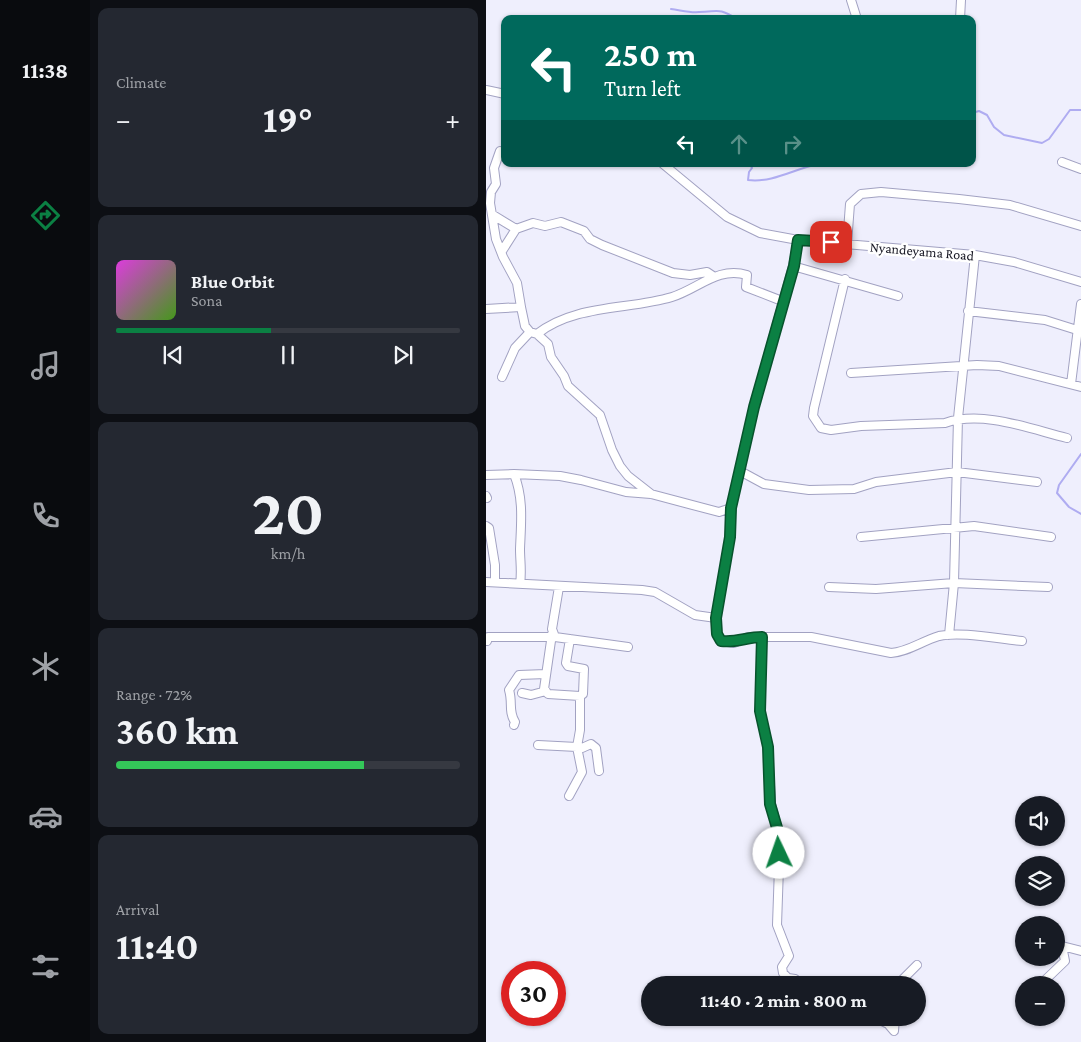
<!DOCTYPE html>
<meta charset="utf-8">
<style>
:root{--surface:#171b24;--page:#242831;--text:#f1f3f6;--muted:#9ea1a6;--line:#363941;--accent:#0b8043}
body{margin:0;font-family:"Crimson Pro",serif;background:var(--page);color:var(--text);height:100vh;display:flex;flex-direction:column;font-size:19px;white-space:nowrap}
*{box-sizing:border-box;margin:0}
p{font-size:16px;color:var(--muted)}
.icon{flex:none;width:28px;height:28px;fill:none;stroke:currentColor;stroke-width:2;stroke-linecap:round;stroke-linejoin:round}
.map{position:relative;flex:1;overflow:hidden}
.details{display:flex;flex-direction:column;gap:8px;padding:8px;background:#0d0f14;width:396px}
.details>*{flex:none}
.guide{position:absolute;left:15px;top:15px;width:475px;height:152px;border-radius:10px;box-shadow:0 1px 4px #0004;background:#00695c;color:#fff;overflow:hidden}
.buttons{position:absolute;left:529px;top:796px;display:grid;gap:10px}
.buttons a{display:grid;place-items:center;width:50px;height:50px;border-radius:50%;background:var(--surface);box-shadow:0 1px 4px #0004;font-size:25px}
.speed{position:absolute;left:15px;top:961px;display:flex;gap:10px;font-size:25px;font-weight:700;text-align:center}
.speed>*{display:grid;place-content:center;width:65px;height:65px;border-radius:50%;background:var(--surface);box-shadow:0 1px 4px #0004;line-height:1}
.speed .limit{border:8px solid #d22;background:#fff;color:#111}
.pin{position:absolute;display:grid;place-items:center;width:42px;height:42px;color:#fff;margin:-21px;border-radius:10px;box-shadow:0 2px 8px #0006}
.me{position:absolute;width:55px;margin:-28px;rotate:357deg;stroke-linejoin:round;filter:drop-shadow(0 0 4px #0008)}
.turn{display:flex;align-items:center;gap:18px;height:105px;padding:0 20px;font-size:22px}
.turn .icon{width:65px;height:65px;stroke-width:2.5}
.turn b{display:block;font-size:35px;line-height:42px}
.lanes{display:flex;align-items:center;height:48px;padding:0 20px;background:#0003;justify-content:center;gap:25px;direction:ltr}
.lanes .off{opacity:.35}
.big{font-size:38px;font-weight:700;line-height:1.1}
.details .tile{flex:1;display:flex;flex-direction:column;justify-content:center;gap:8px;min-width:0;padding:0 18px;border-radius:10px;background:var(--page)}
.details .dial{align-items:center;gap:0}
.dial b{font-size:65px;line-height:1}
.song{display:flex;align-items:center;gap:15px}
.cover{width:60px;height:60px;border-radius:8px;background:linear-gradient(135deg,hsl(300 70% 55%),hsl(100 70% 35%))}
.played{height:5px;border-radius:2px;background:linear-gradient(90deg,var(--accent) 45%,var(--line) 45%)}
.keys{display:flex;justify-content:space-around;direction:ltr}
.heat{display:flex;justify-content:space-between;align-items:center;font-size:28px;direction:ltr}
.charge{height:8px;border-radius:4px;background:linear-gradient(90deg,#34c759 72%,var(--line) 0)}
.trip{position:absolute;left:155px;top:976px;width:285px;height:50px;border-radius:25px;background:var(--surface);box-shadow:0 1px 4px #0004;font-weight:700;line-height:50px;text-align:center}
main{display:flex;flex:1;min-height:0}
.menu{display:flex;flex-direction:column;width:90px;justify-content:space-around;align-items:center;background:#090b0e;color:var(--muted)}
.menu .icon{width:35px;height:35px}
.menu .selected{color:var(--accent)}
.menu b{font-size:22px;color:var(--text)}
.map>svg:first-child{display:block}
</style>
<main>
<nav class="menu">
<b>11:38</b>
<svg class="icon selected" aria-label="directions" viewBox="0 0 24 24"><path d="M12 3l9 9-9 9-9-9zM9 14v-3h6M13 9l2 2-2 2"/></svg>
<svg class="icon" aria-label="music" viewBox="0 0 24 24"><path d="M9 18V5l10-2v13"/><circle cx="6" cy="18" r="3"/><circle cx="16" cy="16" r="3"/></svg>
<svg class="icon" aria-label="phone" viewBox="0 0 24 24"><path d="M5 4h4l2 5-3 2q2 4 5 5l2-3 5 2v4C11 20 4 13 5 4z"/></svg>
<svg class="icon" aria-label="climate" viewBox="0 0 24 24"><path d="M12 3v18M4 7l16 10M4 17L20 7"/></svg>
<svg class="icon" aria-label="car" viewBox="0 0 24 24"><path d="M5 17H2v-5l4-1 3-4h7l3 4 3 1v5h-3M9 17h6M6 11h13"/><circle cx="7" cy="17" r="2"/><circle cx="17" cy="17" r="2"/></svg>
<svg class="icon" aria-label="filters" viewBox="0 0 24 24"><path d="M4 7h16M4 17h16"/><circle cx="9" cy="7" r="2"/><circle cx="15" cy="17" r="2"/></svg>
</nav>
<section class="details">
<div class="tile"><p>Climate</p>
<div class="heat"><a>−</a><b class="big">19°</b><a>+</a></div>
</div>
<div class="tile">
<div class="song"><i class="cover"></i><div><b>Blue Orbit</b><p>Sona</p></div></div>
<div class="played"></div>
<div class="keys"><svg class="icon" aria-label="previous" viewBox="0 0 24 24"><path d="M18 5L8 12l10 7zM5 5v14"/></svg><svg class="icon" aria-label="pause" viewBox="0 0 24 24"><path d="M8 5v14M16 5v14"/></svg><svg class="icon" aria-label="next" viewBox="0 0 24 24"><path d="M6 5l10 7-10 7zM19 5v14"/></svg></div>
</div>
<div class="tile dial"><b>20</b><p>km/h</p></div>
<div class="tile"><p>Range · 72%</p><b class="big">360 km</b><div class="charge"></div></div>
<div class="tile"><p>Arrival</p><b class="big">11:40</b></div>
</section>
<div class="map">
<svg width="595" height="1042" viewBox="0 0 595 1042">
<rect width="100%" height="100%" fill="#efeffd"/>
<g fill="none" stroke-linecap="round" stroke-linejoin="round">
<path stroke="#afacf1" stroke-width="2" d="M185,9c9,1 19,4 28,3 20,0 18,-5 38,7
M486,113l7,-2 8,4 7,12 10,8 38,8 7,-4 21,-29h11
M264,164l2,4 -3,4 -1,8c25,3 46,-11 70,-16
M595,454l-22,31 -2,8 12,14 12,7"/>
<defs>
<path id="minor" d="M365,0l6,19
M474,19l1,-19
M0,90l19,4
M14,151l-6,17 2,16 -5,8 -1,11 6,36 7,18 14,26 4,24
M576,162l19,7
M177,164l64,53 33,16 38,7 177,15 39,7 67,20
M7,215l23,14 -14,22
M30,229l17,-6 12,3 16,-4 23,9 6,8 12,6 71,28 17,2 17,-3 6,4
M312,240l-5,26 -39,141 -23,101 -1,29 -14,81 1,16 4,7 13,2 14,-6h63l80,16c17,-1 31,-12 48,-17 22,-5 59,3 83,5
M361,244l3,-40 11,-10 20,-2 78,7 51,6 71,21
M307,266l105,30
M359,279l-31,129 -1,8 8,12 10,2 30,-4 84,-3c38,-13 85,6 122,15
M0,309l35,-2 4,19 5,6
M482,311l77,9 32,10
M51,334l11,10 3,13 13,19 4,10 32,29 12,35 8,16 8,10 23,18
M365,373l126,-8 22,1 82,21
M16,377l13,-29 15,-16 7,2c38,-30 92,-24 135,-37 26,-8 46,-31 75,-22l-1,12 36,14
M585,384l10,-80
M254,471l24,13 45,6 45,-1 22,-7 81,-10 80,10
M0,475l28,-1
M0,496l1,2
M0,526l3,2 6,37v17
M375,537l113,-11 77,11
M0,582l156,8 13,2 40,23 21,3
M34,584c2,-12 0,-23 0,-35 1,-26 4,-50 -6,-75l46,2 21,4 45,12 25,2 68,18 12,-4
M73,587l-7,42 3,8 73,10
M343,587l47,2 78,-6 94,4
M66,634l-8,55 4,5 32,2 3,-2 1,-25 -16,-3 -2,-3 4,-24
M463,635l5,-52 4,-165 17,-163
M276,637l-2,74 8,36 3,57 9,34 -3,87 12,31 -7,11 1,6 5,5 7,1 8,6
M1,641l1,-4h63
M36,693l9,2 15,-4
M28,725l1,-3c-7,-11 -2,-19 -6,-32l10,-15 27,-1
M52,745l39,2 3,-17v-34
M83,796l13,-24 -5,-25 5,1 9,-4 5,4 3,23
M411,985l20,-20
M554,985l25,-24 -3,-15 19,5
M390,1018l12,6 6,7 1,-13"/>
</defs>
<use href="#minor" stroke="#a2a2c2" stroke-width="10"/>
<use href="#minor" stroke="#fff" stroke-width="8"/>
</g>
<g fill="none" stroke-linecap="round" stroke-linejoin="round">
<defs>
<path id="route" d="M293,853l1,-15 -10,-34 -2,-57 -8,-36 2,-74c-15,0 -26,6 -41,4l-4,-7 -1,-16 14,-81 1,-29 23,-101 40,-141 4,-26 33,2"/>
</defs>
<use href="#route" stroke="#07532c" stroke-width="12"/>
<use href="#route" stroke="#0b8043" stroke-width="9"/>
</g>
<g text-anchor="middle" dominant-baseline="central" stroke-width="5" stroke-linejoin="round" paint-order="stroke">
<g font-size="14" fill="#181824" stroke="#fff">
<text transform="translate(436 251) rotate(5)">Nyandeyama Road</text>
</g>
</g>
</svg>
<div class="buttons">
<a><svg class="icon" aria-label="sound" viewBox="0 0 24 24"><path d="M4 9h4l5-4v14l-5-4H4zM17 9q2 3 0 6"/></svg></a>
<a><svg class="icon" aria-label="layers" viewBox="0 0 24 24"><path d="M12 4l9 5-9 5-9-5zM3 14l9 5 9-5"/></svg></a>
<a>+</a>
<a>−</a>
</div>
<div class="speed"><div class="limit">30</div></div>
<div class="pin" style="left:345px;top:242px;background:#d93025"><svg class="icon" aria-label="arrive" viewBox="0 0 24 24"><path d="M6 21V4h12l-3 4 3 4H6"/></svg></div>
<svg class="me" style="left:293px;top:853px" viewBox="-20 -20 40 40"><circle r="19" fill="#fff"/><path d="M0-13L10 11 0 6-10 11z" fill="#0b8043"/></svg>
<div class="trip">11:40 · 2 min · 800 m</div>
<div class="guide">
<div class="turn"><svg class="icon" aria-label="left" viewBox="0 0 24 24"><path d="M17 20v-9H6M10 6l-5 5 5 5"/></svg><div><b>250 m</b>Turn left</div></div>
<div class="lanes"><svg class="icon" aria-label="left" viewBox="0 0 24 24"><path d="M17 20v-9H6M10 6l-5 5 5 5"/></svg><svg class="icon off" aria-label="ahead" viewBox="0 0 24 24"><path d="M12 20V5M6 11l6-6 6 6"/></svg><svg class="icon off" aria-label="right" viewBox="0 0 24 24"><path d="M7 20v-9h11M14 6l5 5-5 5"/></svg></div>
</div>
</div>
</main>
